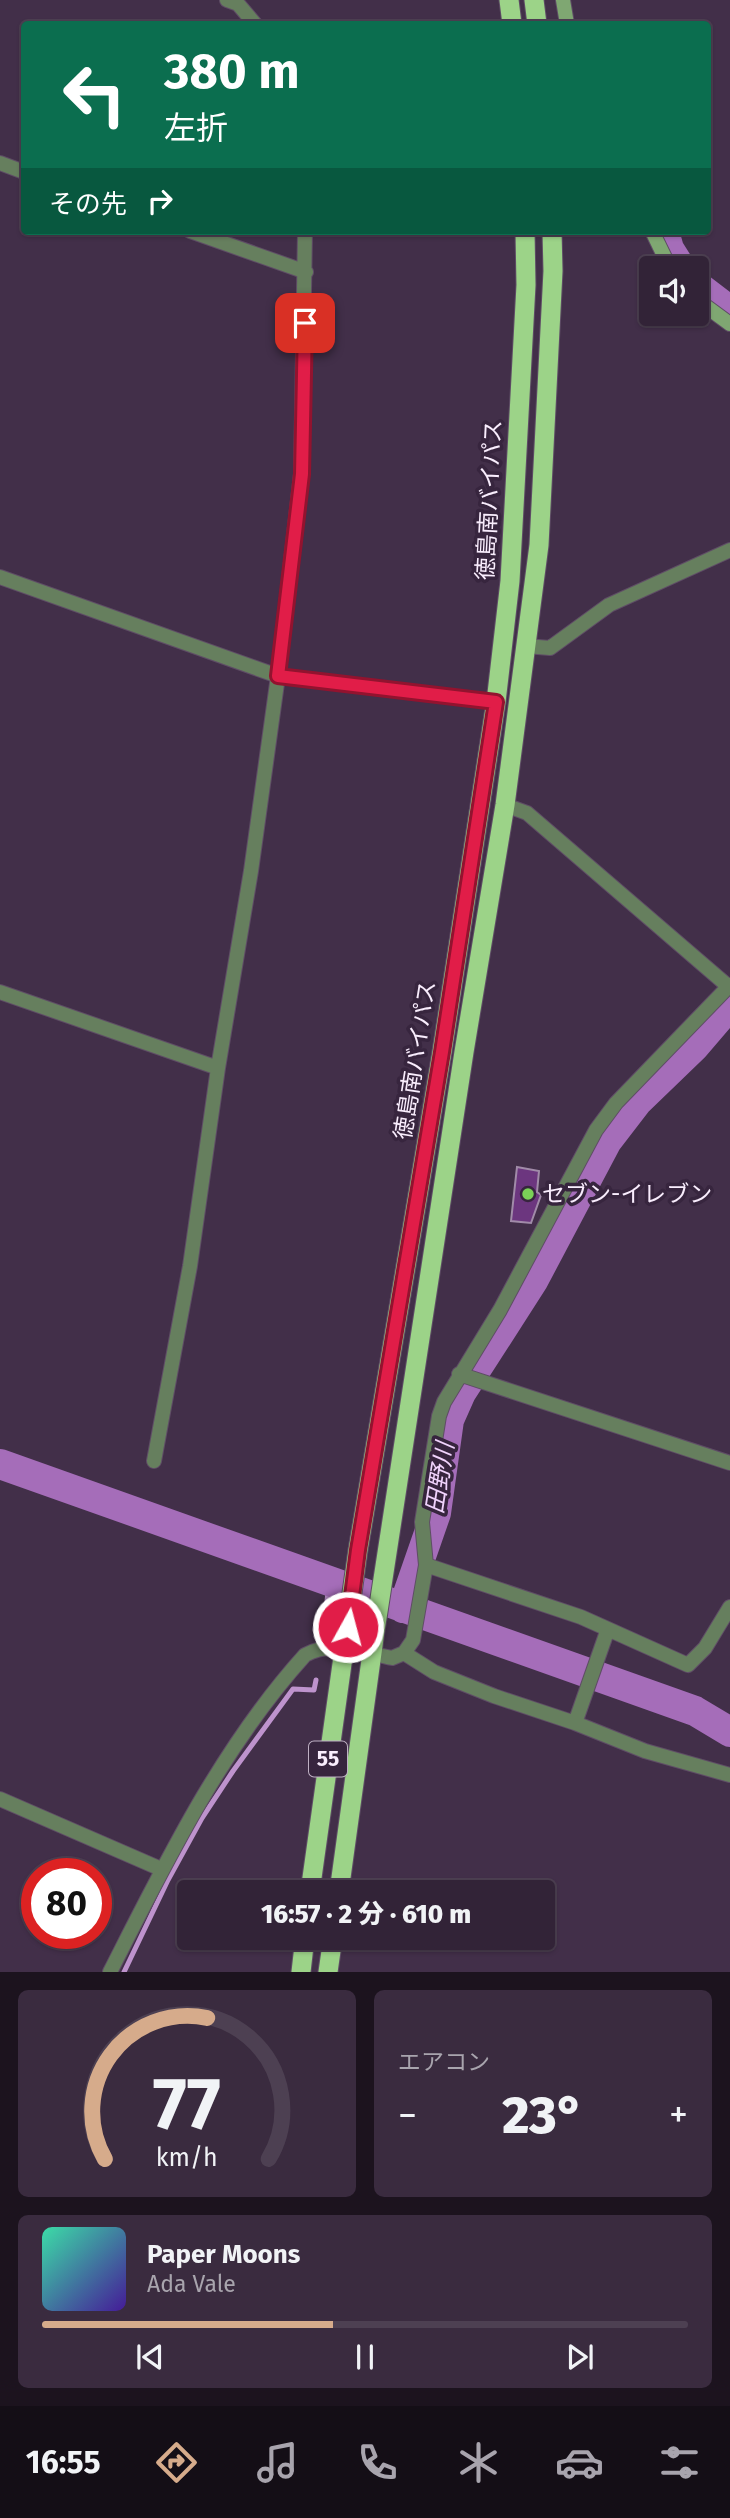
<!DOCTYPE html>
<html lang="ja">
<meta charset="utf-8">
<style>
:root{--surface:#322337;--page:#3a2b3f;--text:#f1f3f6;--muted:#a8a4ad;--line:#4d4052;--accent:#d6ab8b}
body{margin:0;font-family:"Fira Sans","Noto Sans JP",sans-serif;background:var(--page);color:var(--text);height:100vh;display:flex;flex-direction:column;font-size:26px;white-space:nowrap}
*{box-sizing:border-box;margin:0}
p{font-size:23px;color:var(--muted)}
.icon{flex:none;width:38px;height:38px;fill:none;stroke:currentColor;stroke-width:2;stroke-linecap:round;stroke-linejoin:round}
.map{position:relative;height:1972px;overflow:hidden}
.sheet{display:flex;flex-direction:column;gap:18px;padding:18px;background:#1c131e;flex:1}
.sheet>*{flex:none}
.guide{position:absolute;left:21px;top:21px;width:690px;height:214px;border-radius:7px;box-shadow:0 2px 5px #0004,0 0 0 2px var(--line);background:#0b6e4f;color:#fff;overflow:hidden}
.tools{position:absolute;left:639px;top:256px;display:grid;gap:14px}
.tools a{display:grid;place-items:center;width:70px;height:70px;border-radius:7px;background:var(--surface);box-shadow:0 2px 5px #0004,0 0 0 2px var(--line);font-size:35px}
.speed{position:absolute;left:21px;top:1858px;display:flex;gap:14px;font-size:35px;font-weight:700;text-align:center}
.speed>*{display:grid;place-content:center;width:91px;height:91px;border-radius:50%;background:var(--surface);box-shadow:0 2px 5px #0004,0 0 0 2px var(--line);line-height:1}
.speed .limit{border:10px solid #d22;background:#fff;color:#111}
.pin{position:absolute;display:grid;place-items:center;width:60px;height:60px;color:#fff;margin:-30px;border-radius:14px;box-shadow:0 4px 10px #0006}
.me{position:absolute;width:77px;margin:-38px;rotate:7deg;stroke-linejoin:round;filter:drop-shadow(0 0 5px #0008)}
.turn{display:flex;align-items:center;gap:24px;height:147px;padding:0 28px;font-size:32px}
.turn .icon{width:91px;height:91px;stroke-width:2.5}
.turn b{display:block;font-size:49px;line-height:60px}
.then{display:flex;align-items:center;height:66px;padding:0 28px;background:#0003;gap:14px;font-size:26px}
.big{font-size:52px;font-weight:800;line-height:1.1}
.sheet .widget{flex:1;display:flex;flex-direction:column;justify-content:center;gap:10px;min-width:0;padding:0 24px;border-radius:10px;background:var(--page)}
.sheet .dial{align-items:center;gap:0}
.dial svg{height:182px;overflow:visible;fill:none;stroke:var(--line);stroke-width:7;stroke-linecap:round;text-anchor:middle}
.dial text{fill:var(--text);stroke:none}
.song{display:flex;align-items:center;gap:21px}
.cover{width:84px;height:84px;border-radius:10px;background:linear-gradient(135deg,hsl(160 70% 55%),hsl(260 70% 35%))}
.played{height:7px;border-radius:4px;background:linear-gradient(90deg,var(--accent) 45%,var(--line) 45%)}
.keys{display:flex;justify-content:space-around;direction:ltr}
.heat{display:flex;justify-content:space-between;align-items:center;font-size:38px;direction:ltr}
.sheet .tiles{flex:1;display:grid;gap:18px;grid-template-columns:1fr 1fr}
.widget:last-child{grid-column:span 2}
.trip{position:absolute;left:177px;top:1880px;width:378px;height:70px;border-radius:7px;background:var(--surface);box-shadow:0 2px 5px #0004,0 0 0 2px var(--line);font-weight:800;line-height:70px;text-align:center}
.tabs{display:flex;height:112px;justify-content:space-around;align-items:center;background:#140e16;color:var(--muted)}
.tabs .icon{width:49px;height:49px}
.tabs .active{color:var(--accent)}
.tabs b{font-size:32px;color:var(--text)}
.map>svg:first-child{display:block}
</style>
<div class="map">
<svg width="730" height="1972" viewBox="0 0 730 1972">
<rect width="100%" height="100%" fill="#422f49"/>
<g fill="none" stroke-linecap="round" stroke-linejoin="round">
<path stroke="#be93cd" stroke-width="5" d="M326,1611l3,-29
M124,1972l44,-92 34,-62 31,-47 60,-82 21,1 2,-10"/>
<path stroke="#a56db9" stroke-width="30" d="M664,231l5,18 12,19
M696,285l34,26
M0,1464l695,247 35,21
M403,1608l33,-95 13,-93 12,-27 72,-112 74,-140 30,-39 57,-55 36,-42"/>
</g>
<path fill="#6c367f" stroke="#a18ba9" stroke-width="2" d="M517,1167l22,4 -2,21 4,3 -10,28 -20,-2z"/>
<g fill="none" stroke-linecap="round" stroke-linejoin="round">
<defs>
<path id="minor" d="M227,0l11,4 17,20
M0,163l24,9
M190,231l116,41
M0,577l278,99 218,26
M526,646l24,2 59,-43 121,-55
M505,805l22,8 202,174
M0,992l218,76
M459,1374l271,89
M154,1461l36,-195 28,-198 33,-197 27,-195 23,-202 4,-243
M426,1565l155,52 107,48 17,-17 25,-41
M404,1653l30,19 60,24 81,27 70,28 85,24
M575,1723l33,-94
M0,1799l161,70
M110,1972c56,-110 111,-224 195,-317 27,-15 57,-3 87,3l12,-5 9,-13 13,-75 -4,-43 17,-106 5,-14 56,-92 96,-180 20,-27 114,-118"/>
<path id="secondary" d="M563,0l4,24
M652,231l18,37
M696,299l34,25"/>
<path id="trunk" d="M509,0l3,24
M534,0l3,24
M310,1892l48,-342 84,-498 54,-350 14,-121 16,-296 -1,-54
M339,1892l36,-261 89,-579 41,-247 34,-260 14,-274 -1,-40
M301,1972l4,-35
M328,1972l5,-35"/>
</defs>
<use href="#minor" stroke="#5f4d66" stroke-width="16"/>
<use href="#secondary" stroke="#5f4d66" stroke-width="16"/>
<use href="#trunk" stroke="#5f4d66" stroke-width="21"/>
<use href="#minor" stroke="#667f5e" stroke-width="14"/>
<use href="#secondary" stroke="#7fa772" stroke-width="14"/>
<use href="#trunk" stroke="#9cd388" stroke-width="19"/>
</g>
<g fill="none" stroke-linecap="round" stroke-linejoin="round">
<defs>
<path id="route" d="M305,323l-3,151 -24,202 218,26 -54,350 -84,498 -10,77"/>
</defs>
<use href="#route" stroke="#92132f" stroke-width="18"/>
<use href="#route" stroke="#e11d48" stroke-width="12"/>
</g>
<circle fill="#7ad157" stroke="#37253e" stroke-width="2.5" cx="528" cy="1194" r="7"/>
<g text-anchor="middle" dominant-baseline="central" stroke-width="7" stroke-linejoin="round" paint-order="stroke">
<rect fill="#37253e" stroke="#bfb1c4" stroke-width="2" x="309" y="1741.5" width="38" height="35" rx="5"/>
<g font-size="21" font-weight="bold" fill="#f9edfd">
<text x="328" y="1759">55</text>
</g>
<g font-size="23" fill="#f9edfd" stroke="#37253e">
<text transform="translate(489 500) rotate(-87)">徳島南バイパス</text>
<text transform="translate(415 1060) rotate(-81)">徳島南バイパス</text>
</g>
<g font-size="23" fill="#f9edfd" stroke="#37253e" text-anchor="start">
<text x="542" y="1194">セブン-イレブン</text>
</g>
<g font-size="24" font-style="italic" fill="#f0d3fc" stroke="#37253e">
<text transform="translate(440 1478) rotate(-81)">田野川</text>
</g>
</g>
</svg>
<div class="tools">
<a><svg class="icon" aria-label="sound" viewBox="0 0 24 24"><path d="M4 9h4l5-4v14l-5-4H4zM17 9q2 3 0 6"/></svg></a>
</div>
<div class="speed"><div class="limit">80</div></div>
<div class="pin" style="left:305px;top:323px;background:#d93025"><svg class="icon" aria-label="arrive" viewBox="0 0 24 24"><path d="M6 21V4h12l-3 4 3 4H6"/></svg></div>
<svg class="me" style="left:348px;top:1627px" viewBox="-20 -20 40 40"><circle r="17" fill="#e11d48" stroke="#fff" stroke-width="3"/><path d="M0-11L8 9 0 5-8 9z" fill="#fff"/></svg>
<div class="trip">16:57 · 2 分 · 610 m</div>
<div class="guide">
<div class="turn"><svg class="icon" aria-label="left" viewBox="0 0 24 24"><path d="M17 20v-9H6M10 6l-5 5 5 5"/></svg><div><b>380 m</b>左折</div></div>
<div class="then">その先<svg class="icon" aria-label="right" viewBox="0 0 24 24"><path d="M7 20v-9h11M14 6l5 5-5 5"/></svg></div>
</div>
</div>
<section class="sheet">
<div class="tiles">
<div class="widget dial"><svg viewBox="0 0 100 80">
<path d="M14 69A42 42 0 1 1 86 69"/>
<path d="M14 69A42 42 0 0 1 59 7" stroke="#d6ab8b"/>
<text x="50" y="56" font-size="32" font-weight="700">77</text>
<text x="50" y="72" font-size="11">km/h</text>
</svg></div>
<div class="widget"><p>エアコン</p>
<div class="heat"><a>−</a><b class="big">23°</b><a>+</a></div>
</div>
<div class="widget">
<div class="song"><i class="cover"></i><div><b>Paper Moons</b><p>Ada Vale</p></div></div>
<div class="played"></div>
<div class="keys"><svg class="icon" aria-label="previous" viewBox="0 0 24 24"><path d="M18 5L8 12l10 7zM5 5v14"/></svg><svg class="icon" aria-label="pause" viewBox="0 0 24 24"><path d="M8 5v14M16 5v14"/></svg><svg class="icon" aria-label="next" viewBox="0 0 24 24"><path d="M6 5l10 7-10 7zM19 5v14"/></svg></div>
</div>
</div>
</section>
<nav class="tabs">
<b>16:55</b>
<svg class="icon active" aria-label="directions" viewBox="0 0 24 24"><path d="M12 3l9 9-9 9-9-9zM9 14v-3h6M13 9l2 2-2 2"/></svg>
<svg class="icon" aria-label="music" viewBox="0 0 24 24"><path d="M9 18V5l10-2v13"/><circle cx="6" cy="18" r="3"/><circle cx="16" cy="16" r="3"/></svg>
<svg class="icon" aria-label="phone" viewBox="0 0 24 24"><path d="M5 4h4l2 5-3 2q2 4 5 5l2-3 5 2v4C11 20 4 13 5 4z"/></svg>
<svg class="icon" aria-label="climate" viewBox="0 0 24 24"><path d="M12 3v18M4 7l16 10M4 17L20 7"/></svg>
<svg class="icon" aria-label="car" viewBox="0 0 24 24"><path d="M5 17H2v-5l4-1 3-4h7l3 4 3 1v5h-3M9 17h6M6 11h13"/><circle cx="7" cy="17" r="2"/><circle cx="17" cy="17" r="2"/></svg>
<svg class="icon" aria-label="filters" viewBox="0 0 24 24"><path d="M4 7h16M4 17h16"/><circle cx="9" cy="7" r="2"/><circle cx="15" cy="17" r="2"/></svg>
</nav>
